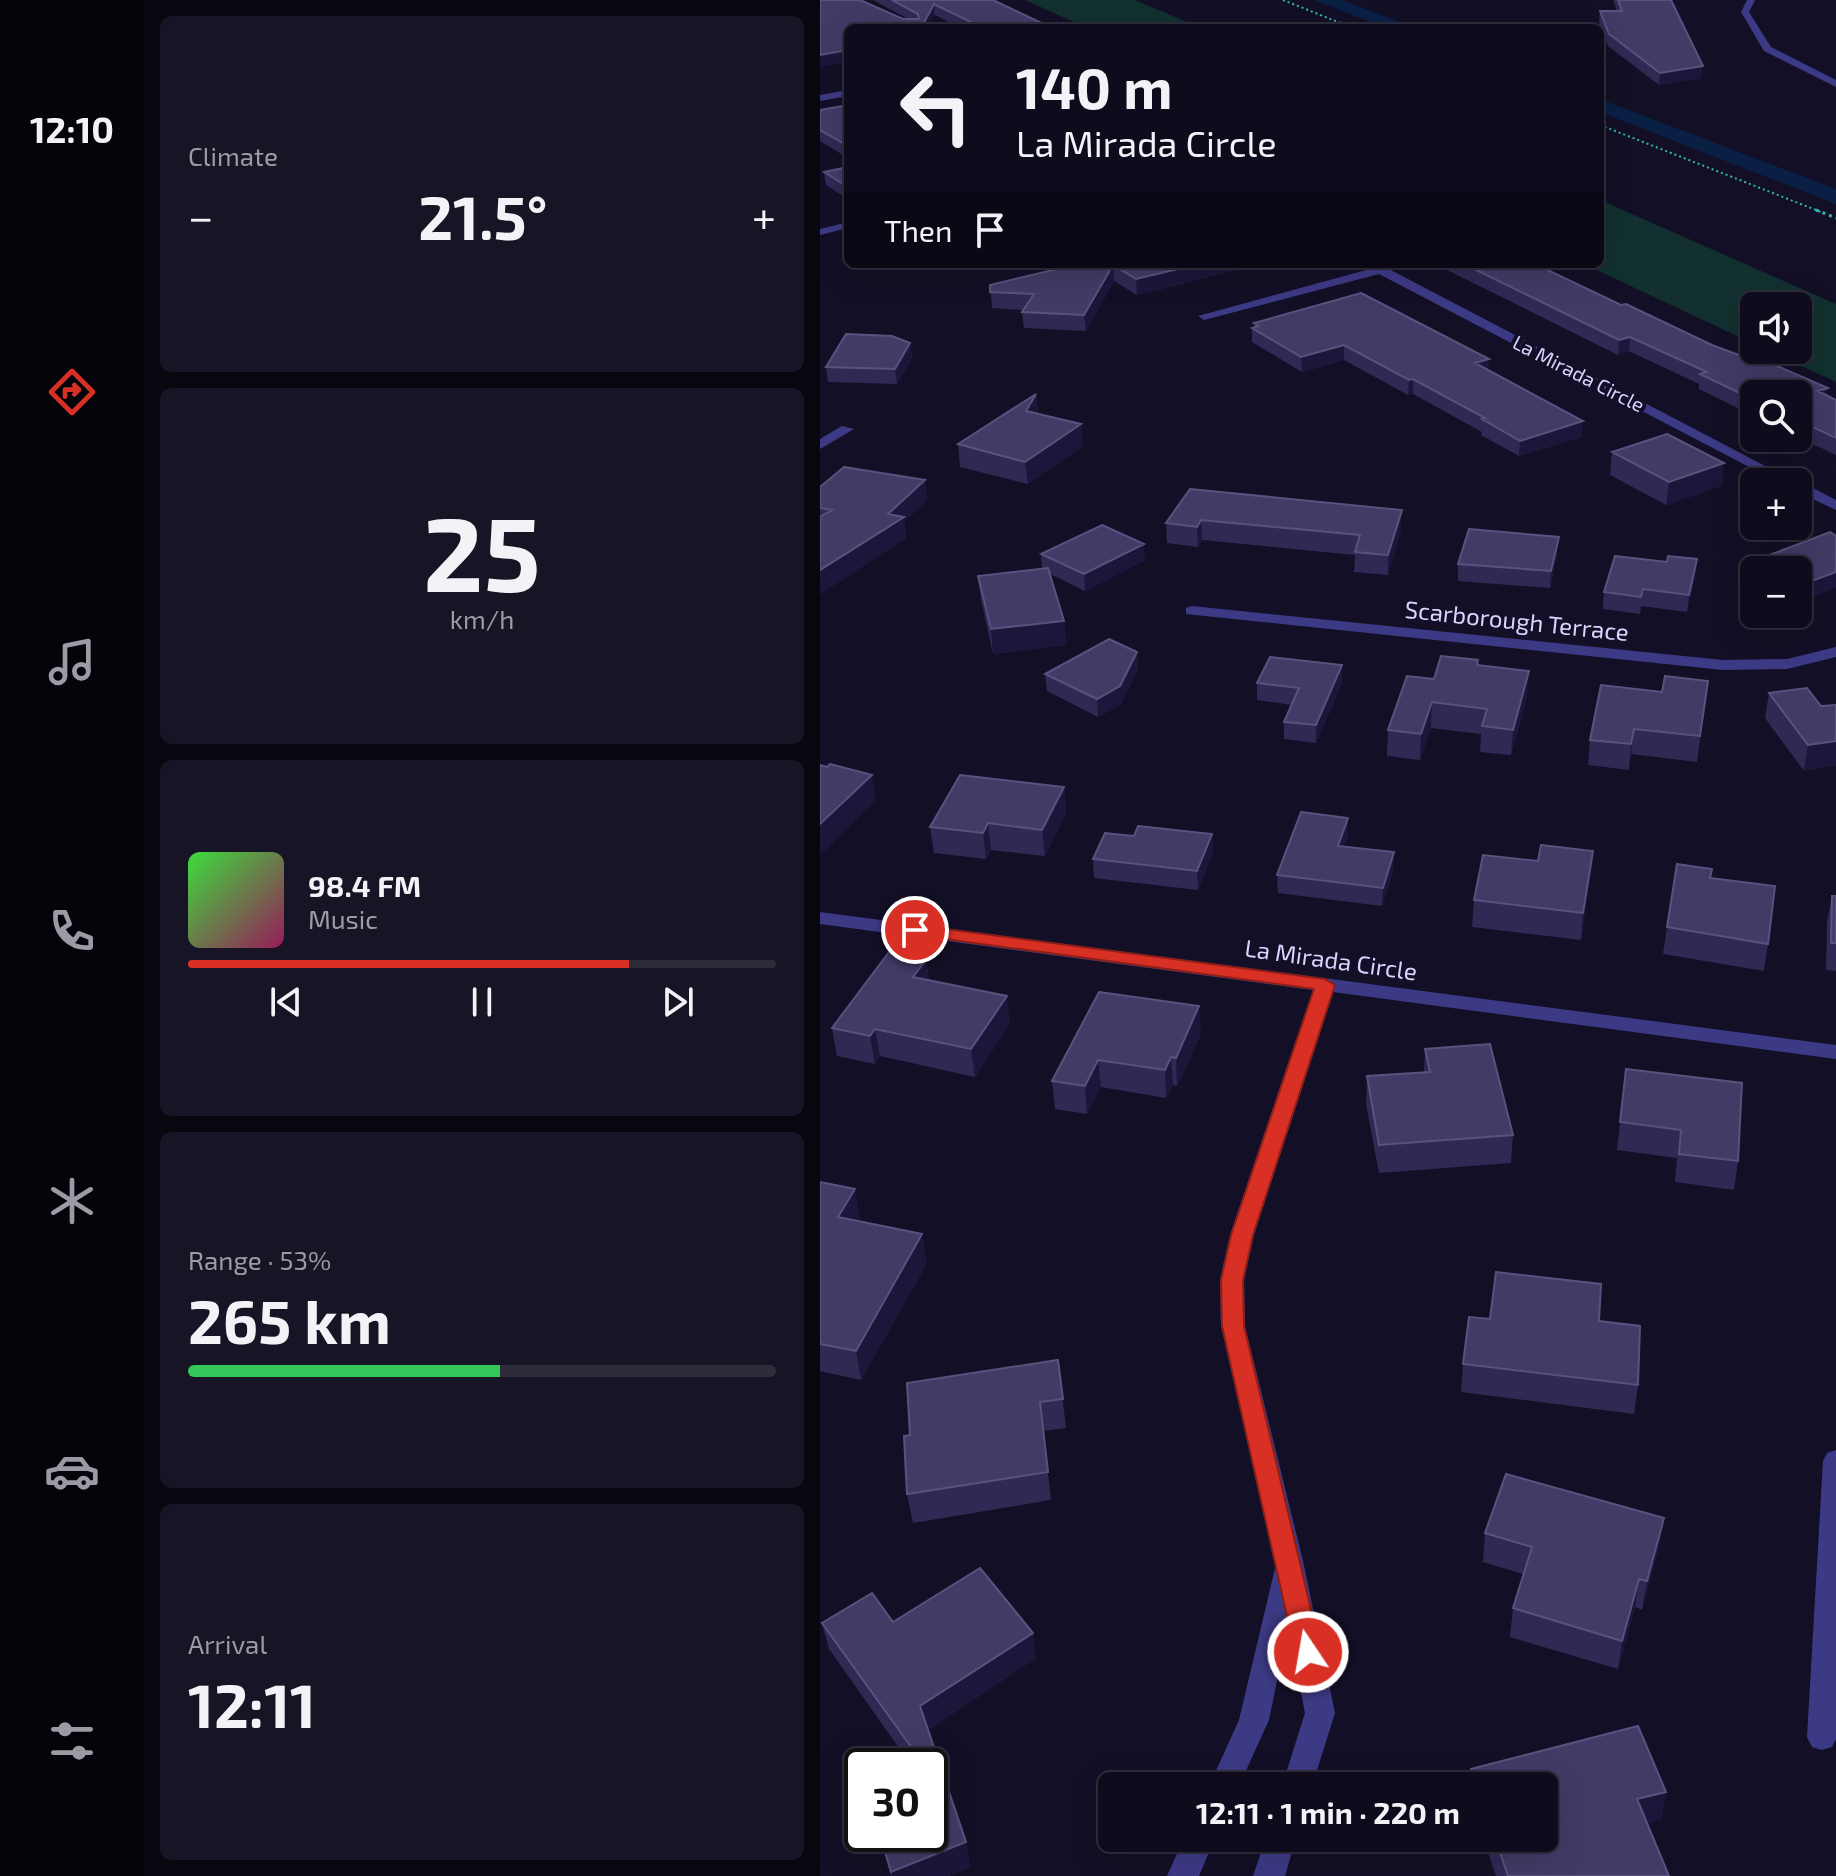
<!DOCTYPE html>
<meta charset="utf-8">
<style>
:root{--surface:#0e0b1c;--page:#171425;--text:#f1f3f6;--muted:#9b9ba3;--line:#2e2b3b;--accent:#d93025}
body{margin:0;font-family:"Exo 2",sans-serif;background:var(--page);color:var(--text);height:100vh;display:flex;flex-direction:column;font-size:30px;white-space:nowrap}
*{box-sizing:border-box;margin:0}
p{font-size:26px;color:var(--muted)}
.icon{flex:none;width:44px;height:44px;fill:none;stroke:currentColor;stroke-width:2;stroke-linecap:round;stroke-linejoin:round}
.map{position:relative;flex:1;overflow:hidden}
.side{display:flex;flex-direction:column;gap:16px;padding:16px;background:#08060f;width:676px}
.side>*{flex:none}
.guide{position:absolute;left:24px;top:24px;width:760px;height:244px;border-radius:12px;box-shadow:0 8px 32px #0002,0 0 0 2px var(--line);background:#0e0b1c;color:var(--text);overflow:hidden}
.tools{position:absolute;left:920px;top:292px;display:grid;gap:16px}
.tools a{display:grid;place-items:center;width:72px;height:72px;border-radius:12px;background:var(--surface);box-shadow:0 8px 32px #0002,0 0 0 2px var(--line);font-size:40px}
.speed{position:absolute;left:24px;top:1748px;display:flex;gap:16px;font-size:40px;font-weight:700;text-align:center}
.speed>*{display:grid;place-content:center;width:104px;height:104px;border-radius:50%;background:var(--surface);box-shadow:0 8px 32px #0002,0 0 0 2px var(--line);line-height:1}
.speed .limit{border:4px solid #111;border-radius:12px;background:#fff;color:#111}
.pin{position:absolute;display:grid;place-items:center;width:68px;height:68px;color:#fff;margin:-34px;border:4px solid #fff;border-radius:50%;box-shadow:0 2px 8px #0007}
.me{position:absolute;width:88px;margin:-44px;rotate:348deg;stroke-linejoin:round;filter:drop-shadow(0 0 6px #0008)}
.turn{display:flex;align-items:center;gap:28px;height:168px;padding:0 40px;font-size:36px}
.turn .icon{width:104px;height:104px;stroke-width:2.5}
.turn b{display:block;font-size:56px;line-height:68px}
.then{display:flex;align-items:center;height:76px;padding:0 40px;background:#0003;gap:16px;font-size:30px}
.big{font-size:60px;font-weight:700;line-height:1.1}
.side .widget{flex:1;display:flex;flex-direction:column;justify-content:center;gap:12px;min-width:0;padding:0 28px;border-radius:12px;background:var(--page)}
.side .dial{align-items:center;gap:0}
.dial b{font-size:104px;line-height:1}
.song{display:flex;align-items:center;gap:24px}
.cover{width:96px;height:96px;border-radius:12px;background:linear-gradient(135deg,hsl(120 70% 55%),hsl(330 70% 35%))}
.played{height:8px;border-radius:4px;background:linear-gradient(90deg,var(--accent) 75%,var(--line) 75%)}
.keys{display:flex;justify-content:space-around;direction:ltr}
.heat{display:flex;justify-content:space-between;align-items:center;font-size:44px;direction:ltr}
.charge{height:12px;border-radius:6px;background:linear-gradient(90deg,#34c759 53%,var(--line) 0)}
.trip{position:absolute;left:278px;top:1772px;width:460px;height:80px;border-radius:12px;background:var(--surface);box-shadow:0 8px 32px #0002,0 0 0 2px var(--line);font-weight:700;line-height:80px;text-align:center}
main{display:flex;flex:1;min-height:0}
.tab-bar{display:flex;flex-direction:column;width:144px;justify-content:space-around;align-items:center;background:#06040b;color:var(--muted)}
.tab-bar .icon{width:56px;height:56px}
.tab-bar .current{color:var(--accent)}
.tab-bar b{font-size:36px;color:var(--text)}
.map>svg:first-child{display:block}
</style>
<main>
<nav class="tab-bar">
<b>12:10</b>
<svg class="icon current" aria-label="directions" viewBox="0 0 24 24"><path d="M12 3l9 9-9 9-9-9zM9 14v-3h6M13 9l2 2-2 2"/></svg>
<svg class="icon" aria-label="music" viewBox="0 0 24 24"><path d="M9 18V5l10-2v13"/><circle cx="6" cy="18" r="3"/><circle cx="16" cy="16" r="3"/></svg>
<svg class="icon" aria-label="phone" viewBox="0 0 24 24"><path d="M5 4h4l2 5-3 2q2 4 5 5l2-3 5 2v4C11 20 4 13 5 4z"/></svg>
<svg class="icon" aria-label="climate" viewBox="0 0 24 24"><path d="M12 3v18M4 7l16 10M4 17L20 7"/></svg>
<svg class="icon" aria-label="car" viewBox="0 0 24 24"><path d="M5 17H2v-5l4-1 3-4h7l3 4 3 1v5h-3M9 17h6M6 11h13"/><circle cx="7" cy="17" r="2"/><circle cx="17" cy="17" r="2"/></svg>
<svg class="icon" aria-label="filters" viewBox="0 0 24 24"><path d="M4 7h16M4 17h16"/><circle cx="9" cy="7" r="2"/><circle cx="15" cy="17" r="2"/></svg>
</nav>
<section class="side">
<div class="widget"><p>Climate</p>
<div class="heat"><a>−</a><b class="big">21.5°</b><a>+</a></div>
</div>
<div class="widget dial"><b>25</b><p>km/h</p></div>
<div class="widget">
<div class="song"><i class="cover"></i><div><b>98.4 FM</b><p>Music</p></div></div>
<div class="played"></div>
<div class="keys"><svg class="icon" aria-label="previous" viewBox="0 0 24 24"><path d="M18 5L8 12l10 7zM5 5v14"/></svg><svg class="icon" aria-label="pause" viewBox="0 0 24 24"><path d="M8 5v14M16 5v14"/></svg><svg class="icon" aria-label="next" viewBox="0 0 24 24"><path d="M6 5l10 7-10 7zM19 5v14"/></svg></div>
</div>
<div class="widget"><p>Range · 53%</p><b class="big">265 km</b><div class="charge"></div></div>
<div class="widget"><p>Arrival</p><b class="big">12:11</b></div>
</section>
<div class="map">
<svg width="1016" height="1876" viewBox="0 0 1016 1876">
<rect width="100%" height="100%" fill="#130f26"/>
<path fill="#12302f" d="M205,0h110l59,25 -107,3z
M780,200l236,104v78l-69,-32h31v-44h-44v38l-170,-80h16z"/>
<path fill="#0a1f44" d="M494,0h28l73,28h-29z
M780,99l236,90v15l-236,-92z"/>
<g fill="none" stroke-linecap="round" stroke-linejoin="round">
<path stroke="#2fb8b0" stroke-width="2" stroke-dasharray="2 3" stroke-linecap="butt" d="M463,0l70,28
M780,125l221,87"/>
<path stroke="#2fb8b0" stroke-width="3" stroke-dasharray="3 4" stroke-linecap="butt" d="M996,210l20,8"/>
<path fill="#3d3a85" fill-rule="evenodd" d="M927,0h8l-6,12 22,35 65,33v7l-72,-36 -23,-39z
M28,90v6l-28,5v-6z
M28,222v6l-28,7v-6z
M543,264l22,3 411,215h-18l-399,-208 -175,46 -6,-4 172,-47z
M22,426l12,3 -34,20v-10z
M977,482l6,1 33,17v10l-38,-18z
M372,606l531,54 64,-1 49,-12v10l-49,12 -64,1 -537,-56v-6z
M0,912l1016,133v14l-503,-67 -79,243 -10,45 1,46 58,235 32,152 -23,73h-30l23,-73 -17,-86 -19,93 -30,66h-30l30,-66 37,-156 -55,-238 -1,-46 10,-45 83,-245 -493,-66z
M1016,1450v289l-4,8 -10,3 -10,-3 -5,-10 16,-276 4,-8z
M364,1838h31l-16,38h-32z
M446,1838h30l-11,38h-32z"/>
</g>
<path fill="#312854" d="M50,0h123l59,28h-91l-26,-13 -7,13h-80l60,-9 -35,-19z
M793,0h58l30,78 -42,7 -51,-39 -9,-24 1,-11h17z
M28,105v53l-28,-17v-31z
M28,167v32l-22,-14 -2,-13z
M258,264h178v1l-119,30 -23,-14 -28,50 -62,-3 -2,-16 2,-2 -32,-2 -2,-23z
M615,264h110v5l76,36 215,95v55l-38,-18v-43h-44v22l-55,-27v-5l-70,-33 -11,4z
M434,323l234,47 94,67 -63,19 -38,-21 1,-3 -69,-38 -5,1 -64,-35 -42,12 -50,-30v-14l2,-1z
M90,343l2,15 -15,26 -69,-2 -2,-15z
M216,394l2,20 45,32 -55,38 -68,-17 -2,-23z
M792,452l112,11 -3,23 -55,19 -56,-30z
M105,480l2,20 -23,22 2,16 -86,56v-107z
M370,489l211,41 -13,45 -34,-3 1,-17 -153,-15 -4,7 -31,-4 -1,-20z
M1016,536v51l-26,11 -12,-7v-21h-33l2,-14z
M737,553l-7,35 -92,-7v-17z
M221,554l104,6 -60,31 -35,-17 14,47 2,24 -73,9 -12,-54 -3,-24 64,-7z
M877,559l-2,17 -8,36 -46,-6 -1,8 -37,-5 1,-17 63,-30z
M317,652l1,17 -17,35 -23,13 -51,-26 -2,-17z
M658,660v5l49,31 -16,59 -31,-3 1,-18 -50,-6 -11,32 -33,-4 1,-26 46,-51z
M888,681l-11,81 -66,-8 -2,16 -41,-5 2,-25 72,-48z
M437,683h85l-26,60 -32,-4v-17l8,-17 -35,-5z
M949,693l52,13 -17,65 -39,-53z
M244,787l2,26 -21,43 -54,-6 -5,9 -52,-6 -4,-26z
M528,818v18l-4,10 50,6 -1,19 -11,35 -104,-13 -1,-18z
M392,834l1,19 -15,37 -104,-12 -1,-19 41,-23z
M773,851l-3,26 -9,63 -109,-13 2,-27 64,-39z
M890,878l58,66 -4,27 -101,-17 4,-27z
M1012,896h4v75l-10,-1 1,-48z
M106,960l3,20 81,43 -35,54 -95,-21 -5,8 -38,-8 -5,-28z
M279,992l102,42 -24,52 -4,-1 -7,13 -65,-11 -14,27 -32,-5 -3,-28z
M605,1049l88,86 -2,28 -132,10 -13,-69 1,-28 57,-3z
M806,1069l112,92 -4,29 -59,-8 2,-24 -60,-8z
M0,1182l40,36 -2,3 69,42 -66,117 -41,-9z
M670,1319l109,2 39,64 -4,29 -173,-22 2,-28z
M238,1360l8,68 -23,3 8,69 -138,23 -6,-29 3,-59z
M665,1533l174,14 -17,63 -7,-3 -17,62 -108,-32 3,-29 10,-34 -40,-12z
M73,1622l143,36 -108,72 43,137 -22,9h-58l-13,-42h52l-26,-79 -75,-106 -7,-26z
M818,1726l28,66 -5,28 -14,3 22,53h-173l-13,-38h61v-52h-75l2,-17z"/>
<path fill="#1d163a" d="M114,4l1,11 -7,13h-7z
M28,50v12l-28,5v-12z
M883,66l-2,12 -42,7 1,-12z
M379,264h57v1l-119,30 -1,-16z
M293,265l1,16 -28,50 -2,-16z
M810,337l-1,14 -11,4 1,-15z
M90,343l2,15 -15,26 -2,-15z
M524,345v15l-42,12 -1,-15z
M669,359l-1,15 -13,-11z
M593,379v15l-5,1 1,-15z
M1008,388l-2,15 -8,-12z
M216,394l2,22 -12,-5z
M763,421l-1,16 -63,19 1,-15z
M261,424l2,22 -55,38 -3,-22z
M904,463l-3,23 -55,19 3,-23z
M105,480l2,20 -23,22 2,16 -86,56v-24l68,-56z
M582,510l-1,20 -13,45v-20z
M381,520l1,20 -4,7 -1,-20z
M739,537l-2,16 -7,35 1,-17z
M324,544l1,16 -60,31 -1,-17z
M877,559l-2,17 -8,36 2,-17z
M1016,572v15l-26,11 2,-17z
M244,621l2,24 -73,9 -2,-25z
M317,652l1,17 -17,35 -23,13 -1,-18z
M522,665v18l-26,60v-18z
M709,671l-2,25 -16,59 2,-25z
M612,702l-1,26 -11,32 1,-26z
M814,729l-3,25 -2,16 2,-26z
M1016,741v25l-32,5 4,-26z
M52,775l4,26 -56,54v-31z
M244,787l2,26 -21,43 -3,-26z
M528,818v18l-10,28v-18z
M168,823l3,27 -5,9 -3,-26z
M392,834l1,19 -15,37 -1,-19z
M773,851l-3,26 -9,63 2,-27z
M574,852l-1,19 -11,35 1,-18z
M106,960l4,27 -17,-10z
M187,996l3,27 -35,54 -4,-28z
M379,1006l2,28 -24,52 -1,-28z
M55,1029l5,27 -5,8 -5,-28z
M351,1057l2,28 -7,13 -1,-28z
M278,1060l3,27 -14,27 -2,-28z
M35,1189l5,29 -16,28 -6,-29z
M102,1234l5,29 -66,117 -5,-29z
M844,1518l-5,29 -17,63 5,-29z
M819,1579l-4,28 -17,62 4,-28z
M213,1633l3,25 -111,74 -5,-26z
M846,1792l-5,28 -29,7 5,-28z
M146,1842l5,25 -22,9h-57l-1,-4z"/>
<path fill="#433a66" stroke="#5a527e" stroke-width="2" d="M0,0h40l43,19h16l-1,-5 -26,-14h101l59,28h-69l-49,-24 -13,24h-73v22l-28,5z
M798,0h53l32,66 -43,7 -51,-39 -9,-23h22z
M28,105v41l-28,-16v-20z
M28,167v20l-24,-15z
M258,264h121l-63,15 -23,-14 -29,50 -62,-3 12,-18 -44,-2v-7z
M644,264h71l86,41 5,-1 86,41 40,15 7,-2 69,30 -10,3 18,9v38l-38,-18v-26h-44v6l-54,-26 7,-2 -77,-35 -11,3z
M541,293l128,66 -14,4 108,58 -63,20 -38,-22 3,-1 -72,-39 -4,1 -65,-35 -43,12 -49,-29 7,-2 -5,-3z
M26,334l46,2 18,7 -15,26 -69,-2z
M216,394l-10,17 55,13 -56,38 -67,-18z
M847,434l57,29 -55,19 -57,-30z
M24,467l81,13 -37,34 16,3 -84,53v-53l12,-7 -12,-2v-21z
M370,489l212,21 -14,45 -33,-3 5,-17 -159,-15 -4,7 -31,-4z
M282,525l42,19 -60,30 -43,-20z
M649,529l90,8 -8,34 -93,-7z
M1010,532l6,4v36l-24,9 -14,-8v-3h-6l-25,-14z
M795,556l52,6 1,-6 29,3 -8,36 -46,-6 -2,8 -37,-5z
M228,568l16,53 -73,8 -13,-53z
M289,639l28,13 -17,34 -23,13 -52,-25z
M621,656l37,4 -1,5 52,6 -16,59 -31,-4 5,-17 -55,-7 -11,32 -33,-4 19,-54 27,3z
M450,657l72,8 -26,60 -32,-3 15,-34 -42,-5z
M845,676l43,5 -8,55 -66,-7 -3,15 -41,-4 11,-55 61,7z
M987,688l14,18 15,-1v36l-28,4 -39,-52z
M10,764l42,11 -52,49v-59l7,2z
M140,775l104,12 -22,43 -54,-7 -5,10 -53,-6z
M481,812l47,6 -10,28 56,6 -11,36 -106,-13z
M318,826l74,8 -15,37 -104,-12 12,-26 29,3z
M721,845l52,6 -10,62 -109,-13 9,-45 55,6z
M857,864l35,5 -2,9 65,8 -7,58 -101,-17z
M1012,896h4v47h-5z
M69,952l37,8 -13,17 94,19 -36,53 -96,-20 -5,7 -38,-8z
M279,992l100,14 -23,52 -5,-1 -6,13 -67,-10 -13,26 -33,-5z
M670,1044l23,91 -134,10 -12,-69 63,-4 -5,-23z
M806,1069l116,14 -4,78 -59,-7 2,-24 -61,-8z
M0,1182l35,7 -17,28 84,17 -66,117 -36,-7z
M676,1272l105,12 -2,37 41,5 -2,59 -175,-21 6,-47 21,2z
M238,1360l5,39 -23,3 8,70 -141,22 -3,-58 6,-1 -3,-52z
M686,1474l158,44 -17,63 -8,-2 -17,62 -109,-33 19,-61 -47,-14z
M160,1568l53,65 -113,73 46,136 -75,30 -11,-38h50v-68h-55l39,-15 -92,-128 50,-30 21,29z
M818,1726l28,66 -29,7 32,77h-161l-13,-38h49v-52h-67l-6,-17z"/>
<path fill="#d93025" stroke="#8d1f18" stroke-width="2" d="M95,925l410,54 10,6 -82,250 -10,45 1,46 77,326 -4,8 -9,4 -9,-4 -4,-8 -73,-326 -1,-46 10,-45 83,-246 -406,-55 -2,-4z"/>
<g text-anchor="middle" dominant-baseline="central" stroke-width="8" stroke-linejoin="round" paint-order="stroke">
<g font-size="20" fill="#d9d4ff" stroke="#130f26">
<text transform="translate(759 373) rotate(27)">La Mirada Circle</text>
</g>
<g font-size="24" fill="#d9d4ff" stroke="#130f26">
<text transform="translate(697 620) rotate(6)">Scarborough Terrace</text>
<text transform="translate(511 959) rotate(8)">La Mirada Circle</text>
</g>
</g>
</svg>
<div class="tools">
<a><svg class="icon" aria-label="sound" viewBox="0 0 24 24"><path d="M4 9h4l5-4v14l-5-4H4zM17 9q2 3 0 6"/></svg></a>
<a><svg class="icon" aria-label="search" viewBox="0 0 24 24"><circle cx="10" cy="10" r="6"/><path d="M15 15l6 6"/></svg></a>
<a>+</a>
<a>−</a>
</div>
<div class="speed"><div class="limit">30</div></div>
<div class="pin" style="left:95px;top:930px;background:#d93025"><svg class="icon" aria-label="arrive" viewBox="0 0 24 24"><path d="M6 21V4h12l-3 4 3 4H6"/></svg></div>
<svg class="me" style="left:488px;top:1652px" viewBox="-20 -20 40 40"><circle r="17" fill="#d93025" stroke="#fff" stroke-width="3"/><path d="M0-11L8 9 0 5-8 9z" fill="#fff"/></svg>
<div class="trip">12:11 · 1 min · 220 m</div>
<div class="guide">
<div class="turn"><svg class="icon" aria-label="left" viewBox="0 0 24 24"><path d="M17 20v-9H6M10 6l-5 5 5 5"/></svg><div><b>140 m</b>La Mirada Circle</div></div>
<div class="then">Then<svg class="icon" aria-label="arrive" viewBox="0 0 24 24"><path d="M6 21V4h12l-3 4 3 4H6"/></svg></div>
</div>
</div>
</main>
